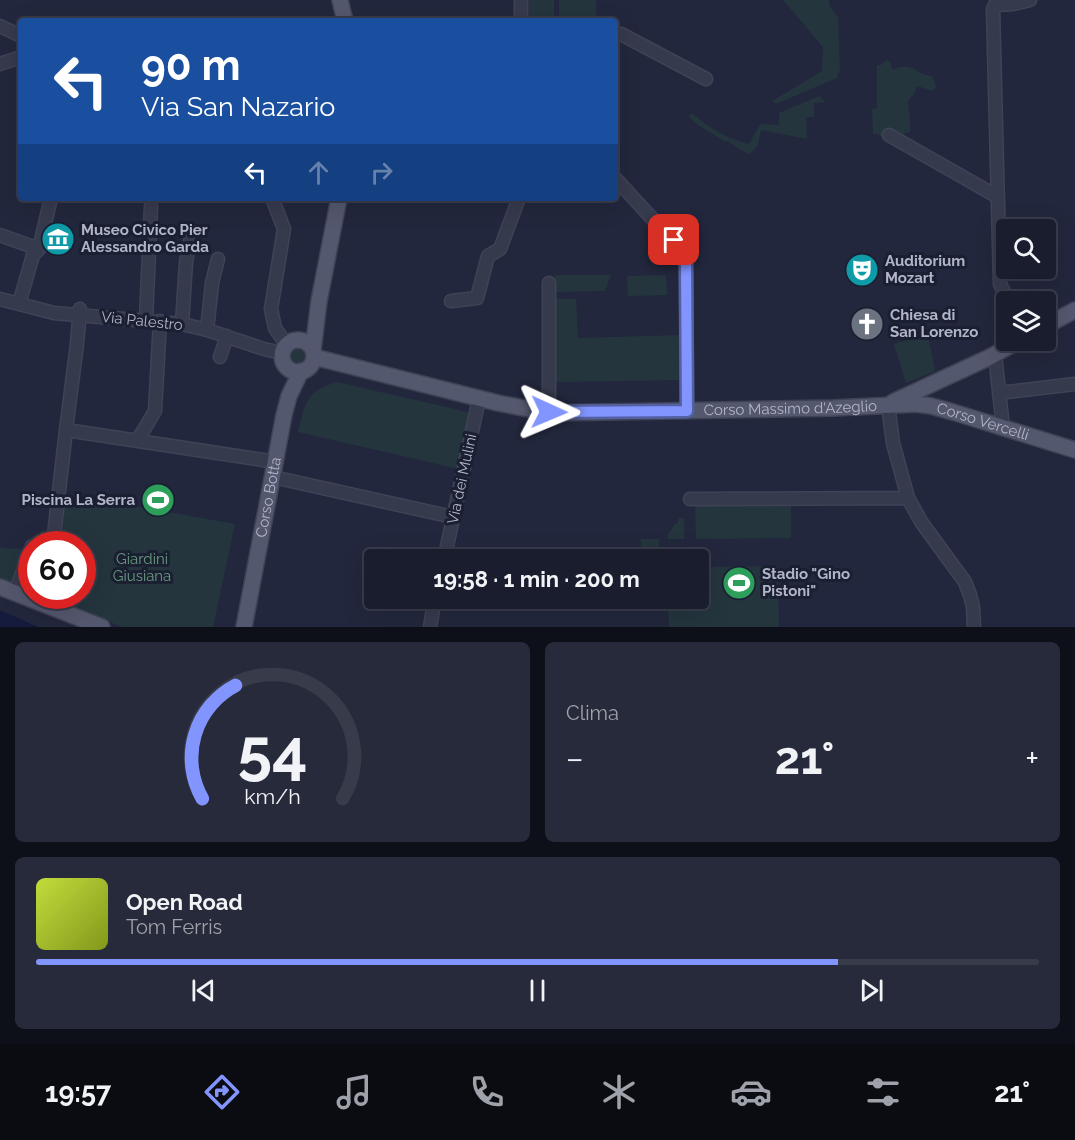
<!DOCTYPE html>
<html lang="it">
<meta charset="utf-8">
<style>
:root{--surface:#1a1d2e;--page:#272a3a;--text:#f1f3f6;--muted:#9fa2aa;--line:#383b4a;--accent:#8294fd}
body{margin:0;font-family:Raleway,sans-serif;background:var(--page);color:var(--text);height:100vh;display:flex;flex-direction:column;font-size:22px;white-space:nowrap}
*{box-sizing:border-box;margin:0}
p{font-size:20px;color:var(--muted)}
.icon{flex:none;width:33px;height:33px;fill:none;stroke:currentColor;stroke-width:2;stroke-linecap:round;stroke-linejoin:round}
.map{position:relative;height:627px;overflow:hidden}
.details{display:flex;flex-direction:column;gap:15px;padding:15px;background:#0e1019;flex:1}
.details>*{flex:none}
.banner{position:absolute;left:18px;top:18px;width:600px;height:183px;border-radius:6px;box-shadow:0 6px 24px #0002,0 0 0 2px var(--line);background:#1a4fa0;color:#fff;overflow:hidden}
.tools{position:absolute;left:996px;top:219px;display:grid;gap:12px}
.tools a{display:grid;place-items:center;width:60px;height:60px;border-radius:6px;background:var(--surface);box-shadow:0 6px 24px #0002,0 0 0 2px var(--line);font-size:30px}
.speed{position:absolute;left:18px;top:531px;display:flex;gap:12px;font-size:30px;font-weight:700;text-align:center}
.speed>*{display:grid;place-content:center;width:78px;height:78px;border-radius:50%;background:var(--surface);box-shadow:0 6px 24px #0002,0 0 0 2px var(--line);line-height:1}
.speed .limit{border:9px solid #d22;background:#fff;color:#111}
.pin{position:absolute;display:grid;place-items:center;width:51px;height:51px;color:#fff;margin:-26px;border-radius:12px;box-shadow:0 3px 9px #0006}
.me{position:absolute;width:66px;margin:-33px;rotate:91deg;stroke-linejoin:round;filter:drop-shadow(0 0 4px #0008)}
.turn{display:flex;align-items:center;gap:21px;height:126px;padding:0 24px;font-size:27px}
.turn .icon{width:78px;height:78px;stroke-width:2.5}
.turn b{display:block;font-size:42px;line-height:51px}
.lanes{display:flex;align-items:center;height:57px;padding:0 24px;background:#0003;justify-content:center;gap:30px;direction:ltr}
.lanes .off{opacity:.35}
.big{font-size:45px;font-weight:700;line-height:1.1}
.details .widget{flex:1;display:flex;flex-direction:column;justify-content:center;gap:9px;min-width:0;padding:0 21px;border-radius:9px;background:var(--page)}
.details .dial{align-items:center;gap:0}
.dial svg{height:156px;overflow:visible;fill:none;stroke:var(--line);stroke-width:7;stroke-linecap:round;text-anchor:middle}
.dial text{fill:var(--text);stroke:none}
.song{display:flex;align-items:center;gap:18px}
.cover{width:72px;height:72px;border-radius:9px;background:linear-gradient(135deg,hsl(70 70% 55%),hsl(70 70% 35%))}
.played{height:6px;border-radius:3px;background:linear-gradient(90deg,var(--accent) 80%,var(--line) 80%)}
.keys{display:flex;justify-content:space-around;direction:ltr}
.heat{display:flex;justify-content:space-between;align-items:center;font-size:33px;direction:ltr}
.details .tiles{flex:1;display:grid;gap:15px;grid-template-columns:1fr 1fr}
.widget:last-child{grid-column:span 2}
.trip{position:absolute;left:364px;top:549px;width:345px;height:60px;border-radius:6px;background:var(--surface);box-shadow:0 6px 24px #0002,0 0 0 2px var(--line);font-weight:700;line-height:60px;text-align:center}
.dock{display:flex;height:96px;justify-content:space-around;align-items:center;background:#0a0c12;color:var(--muted)}
.dock .icon{width:42px;height:42px}
.dock .selected{color:var(--accent)}
.dock b{font-size:27px;color:var(--text)}
.map>svg:first-child{display:block}
</style>
<div class="map">
<svg width="1075" height="627" viewBox="0 0 1075 627">
<rect width="100%" height="100%" fill="#22273d"/>
<path fill="#24353e" d="M529,0h25v21h-25z
M559,0h37v21h-37z
M783,0h46v5l9,12 2,52 -3,9 -61,26 -4,-3 50,-30 1,-24z
M887,60l3,2 3,8c19,-10 23,5 39,6l4,11 -3,4 -16,-5 -3,8 -4,4 -2,4 2,18v12l-10,3 -8,-4 -10,7 -3,-4h-6l-1,-25 5,-1v-43h4z
M819,96l6,6 -11,1v14h-8l1,22 -46,-9 -3,15 -8,9h-2l-21,-13h-3l-25,-15 -10,-9 1,-4c7,3 11,8 17,12 16,10 24,14 42,19l11,-20 19,1v-12z
M555,275h56l-6,16 -49,1z
M666,275l1,20 -39,1 -1,-20z
M555,299h21l2,39 103,-3 1,45 -126,2z
M928,334l7,37 -29,12 -12,-39z
M290 355a8 8 0 1 1 16 0a8 8 0 1 1-16 0Z
M337,382l135,31 -13,56 -161,-37c8,-31 7,-40 39,-50z
M64,497l64,11 1,-3 106,19 -22,103h-90l-85,-31h44v-52h-23z
M695,503h96v35l-95,1z
M679,518h5v21h-16v-6h2v-3h2v-3h2v-3h3z
M641,539h18v20h-18z
M0,548l24,1 -12,36 -12,-4z
M778,566l1,61h-110l-1,-28 31,-1v-31z"/>
<path fill="#151b3c" d="M0,610l38,17h-38z"/>
<g fill="none" stroke-linecap="round" stroke-linejoin="round">
<defs>
<path id="minor" d="M521,0v21
M0,26l21,10
M615,35l6,-1 85,45
M0,64l21,-7
M889,135l109,62
M615,178l67,73 4,14 1,146
M272,198l12,31 -13,80 4,19 11,16
M0,235l39,14
M549,283v130
M0,299l54,14 128,11 25,6 57,19 18,4
M451,301l26,-3 11,-42 12,-7 19,-51
M1009,302l-9,-18 -7,-275 2,-4 18,-1 17,-4
M19,304l14,-49 6,-6 12,-51
M146,320l5,-114
M182,324l4,-62 5,-25
M207,330l5,-47 6,-24
M995,354l8,74
M220,357l7,-21
M999,393l76,-9
M888,405l5,38 15,55 14,25 43,59 5,13 3,12 1,20
M66,430l210,32
M137,441l18,-30 5,-90
M273,477l180,40
M690,499l218,-1
M53,544l13,-114 11,-86 3,-35
M444,560l35,-161
M15,593l17,-47
M430,627l5,-29"/>
<g id="major">
<path d="M340,0l5,21"/>
<path d="M1046,326l29,-16"/>
<circle cx="298" cy="356" r="16"/>
<path d="M313,350l6,-49 20,-103"/>
<path id="s1" d="M314,357l184,46 51,10 284,-5 83,-4 15,2 22,6 122,38"/>
<path d="M893,402l97,-45 30,-17"/>
<path d="M0,587l102,40"/>
<path id="s2" d="M244,627l40,-212 5,-19 12,-25"/>
</g>
</defs>
<use href="#minor" stroke="#3f4356" stroke-width="15"/>
<use href="#major" stroke="#3f4356" stroke-width="18"/>
<use href="#minor" stroke="#363a4d" stroke-width="12"/>
<use href="#major" stroke="#54586e" stroke-width="15"/>
</g>
<g fill="none" stroke-linecap="round" stroke-linejoin="round">
<defs>
<path id="route" d="M549,412l138,-1 -1,-146 -4,-14 -8,-11"/>
</defs>
<use href="#route" stroke="#5460a4" stroke-width="15"/>
<use href="#route" stroke="#8294fd" stroke-width="10"/>
</g>
<defs>
<symbol id="museum-disc" viewBox="-11 -11 22 22"><circle r="9.5" fill="#0f9aa8" stroke="#1b1f32"/><path d="M0-6L6-3V-2H-6V-3ZM-5-1h2V3h-2ZM-1-1h2V3h-2ZM3-1h2V3H3ZM-6 4H6V6H-6Z" fill="#fff"/></symbol>
<symbol id="theatre-disc" viewBox="-11 -11 22 22"><circle r="9.5" fill="#0f9aa8" stroke="#1b1f32"/><path d="M-5-5.5Q0-4 5-5.5V0Q5 5 0 6Q-5 5-5 0ZM-3.3-2.5H-1v1.5H-3.3ZM1-2.5H3.3v1.5H1ZM-2.8 1Q0 5.5 2.8 1Z" fill="#fff"/></symbol>
<symbol id="church-disc" viewBox="-11 -11 22 22"><circle r="9.5" fill="#6b7280" stroke="#1b1f32"/><path d="M-1.2-6h2.4v3.5h3.3v2.4h-3.3V6h-2.4V-.1h-3.3v-2.4h3.3Z" fill="#fff"/></symbol>
<symbol id="stadium-disc" viewBox="-11 -11 22 22"><circle r="9.5" fill="#2e9e5b" stroke="#1b1f32"/><path d="M0-5a6.5 5 0 1 0 0 10a6.5 5 0 1 0 0-10ZM-3.5-1.8h7v3.6h-7Z" fill="#fff"/></symbol>
</defs>
<g fill-rule="evenodd">
<use href="#museum-disc" x="39" y="220" width="38" height="38"/>
<use href="#theatre-disc" x="843" y="251" width="38" height="38"/>
<use href="#church-disc" x="848" y="305" width="38" height="38"/>
<use href="#stadium-disc" x="139" y="481" width="38" height="38"/>
<use href="#stadium-disc" x="720" y="564" width="38" height="38"/>
</g>
<g text-anchor="middle" dominant-baseline="central" stroke-width="6" stroke-linejoin="round" paint-order="stroke">
<g font-size="15" font-weight="bold" fill="#b1b5c9" stroke="#1b1f32" text-anchor="start">
<text x="81" y="230">Museo Civico Pier<tspan x="81" dy="17">Alessandro Garda</tspan></text>
<text x="885" y="261">Auditorium<tspan x="885" dy="17">Mozart</tspan></text>
<text x="890" y="315">Chiesa di<tspan x="890" dy="17">San Lorenzo</tspan></text>
<text x="135" y="500" text-anchor="end">Piscina La Serra</text>
<text x="762" y="574">Stadio "Gino<tspan x="762" dy="17">Pistoni"</tspan></text>
</g>
<g font-size="15" fill="#b1b5c9" stroke="#1b1f32">
<text transform="translate(142 321) rotate(6)">Via Palestro</text>
<text stroke="none"><textPath href="#s1" startOffset="483">Corso Massimo d'Azeglio</textPath></text>
<text stroke="none"><textPath href="#s1" startOffset="678">Corso Vercelli</textPath></text>
<text transform="translate(462 479) rotate(-78)">Via dei Mulini</text>
<text stroke="none"><textPath href="#s2" startOffset="132">Corso Botta</textPath></text>
</g>
<g font-size="15" fill="#679b7f" stroke="#1b1f32">
<text x="142" y="559">Giardini<tspan x="142" dy="17">Giusiana</tspan></text>
</g>
</g>
</svg>
<div class="tools">
<a><svg class="icon" aria-label="search" viewBox="0 0 24 24"><circle cx="10" cy="10" r="6"/><path d="M15 15l6 6"/></svg></a>
<a><svg class="icon" aria-label="layers" viewBox="0 0 24 24"><path d="M12 4l9 5-9 5-9-5zM3 14l9 5 9-5"/></svg></a>
</div>
<div class="speed"><div class="limit">60</div></div>
<div class="pin" style="left:674px;top:240px;background:#d93025"><svg class="icon" aria-label="arrive" viewBox="0 0 24 24"><path d="M6 21V4h12l-3 4 3 4H6"/></svg></div>
<svg class="me" style="left:549px;top:412px" viewBox="-20 -20 40 40"><path d="M0-17L14 15 0 8-14 15z" fill="#8294fd" stroke="#fff" stroke-width="4"/></svg>
<div class="trip">19:58 · 1 min · 200 m</div>
<div class="banner">
<div class="turn"><svg class="icon" aria-label="left" viewBox="0 0 24 24"><path d="M17 20v-9H6M10 6l-5 5 5 5"/></svg><div><b>90 m</b>Via San Nazario</div></div>
<div class="lanes"><svg class="icon" aria-label="left" viewBox="0 0 24 24"><path d="M17 20v-9H6M10 6l-5 5 5 5"/></svg><svg class="icon off" aria-label="ahead" viewBox="0 0 24 24"><path d="M12 20V5M6 11l6-6 6 6"/></svg><svg class="icon off" aria-label="right" viewBox="0 0 24 24"><path d="M7 20v-9h11M14 6l5 5-5 5"/></svg></div>
</div>
</div>
<section class="details">
<div class="tiles">
<div class="widget dial"><svg viewBox="0 0 100 80">
<path d="M14 69A42 42 0 1 1 86 69"/>
<path d="M14 69A42 42 0 0 1 31 11" stroke="#8294fd"/>
<text x="50" y="56" font-size="32" font-weight="700">54</text>
<text x="50" y="72" font-size="11">km/h</text>
</svg></div>
<div class="widget"><p>Clima</p>
<div class="heat"><a>−</a><b class="big">21°</b><a>+</a></div>
</div>
<div class="widget">
<div class="song"><i class="cover"></i><div><b>Open Road</b><p>Tom Ferris</p></div></div>
<div class="played"></div>
<div class="keys"><svg class="icon" aria-label="previous" viewBox="0 0 24 24"><path d="M18 5L8 12l10 7zM5 5v14"/></svg><svg class="icon" aria-label="pause" viewBox="0 0 24 24"><path d="M8 5v14M16 5v14"/></svg><svg class="icon" aria-label="next" viewBox="0 0 24 24"><path d="M6 5l10 7-10 7zM19 5v14"/></svg></div>
</div>
</div>
</section>
<nav class="dock">
<b>19:57</b>
<svg class="icon selected" aria-label="directions" viewBox="0 0 24 24"><path d="M12 3l9 9-9 9-9-9zM9 14v-3h6M13 9l2 2-2 2"/></svg>
<svg class="icon" aria-label="music" viewBox="0 0 24 24"><path d="M9 18V5l10-2v13"/><circle cx="6" cy="18" r="3"/><circle cx="16" cy="16" r="3"/></svg>
<svg class="icon" aria-label="phone" viewBox="0 0 24 24"><path d="M5 4h4l2 5-3 2q2 4 5 5l2-3 5 2v4C11 20 4 13 5 4z"/></svg>
<svg class="icon" aria-label="climate" viewBox="0 0 24 24"><path d="M12 3v18M4 7l16 10M4 17L20 7"/></svg>
<svg class="icon" aria-label="car" viewBox="0 0 24 24"><path d="M5 17H2v-5l4-1 3-4h7l3 4 3 1v5h-3M9 17h6M6 11h13"/><circle cx="7" cy="17" r="2"/><circle cx="17" cy="17" r="2"/></svg>
<svg class="icon" aria-label="filters" viewBox="0 0 24 24"><path d="M4 7h16M4 17h16"/><circle cx="9" cy="7" r="2"/><circle cx="15" cy="17" r="2"/></svg>
<b>21°</b>
</nav>
